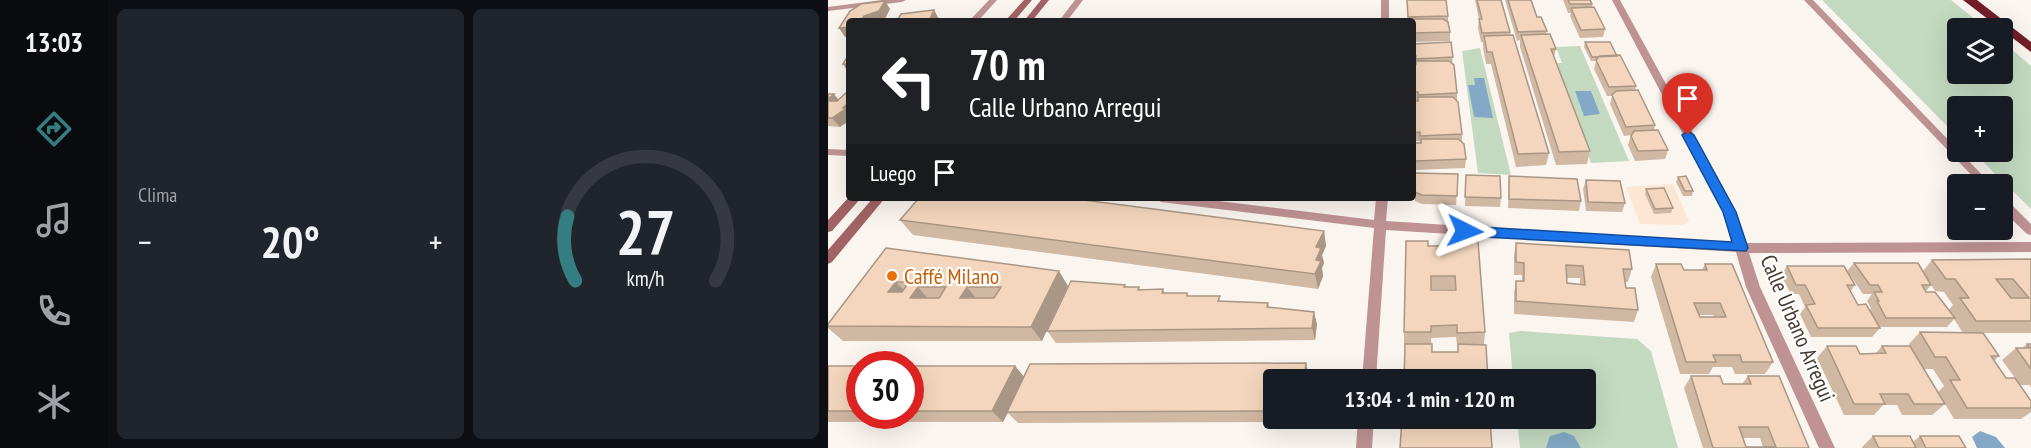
<!DOCTYPE html>
<html lang="es">
<meta charset="utf-8">
<style>
:root{--surface:#171b24;--page:#20242c;--text:#f1f3f6;--muted:#9ea1a6;--line:#363941;--accent:#347d80}
body{margin:0;font-family:"PT Sans Narrow",sans-serif;background:var(--page);color:var(--text);height:100vh;display:flex;flex-direction:column;font-size:22px;white-space:nowrap}
*{box-sizing:border-box;margin:0}
p{font-size:20px;color:var(--muted)}
.icon{flex:none;width:33px;height:33px;fill:none;stroke:currentColor;stroke-width:2;stroke-linecap:round;stroke-linejoin:round}
.map{position:relative;flex:1;overflow:hidden}
.side{display:flex;flex-direction:column;gap:9px;padding:9px;background:#0d0f14;width:720px}
.side>*{flex:none}
.top-card{position:absolute;left:18px;top:18px;width:570px;height:183px;border-radius:6px;box-shadow:0 6px 24px #0002;background:#202124;color:#fff;overflow:hidden}
.fabs{position:absolute;left:1119px;top:18px;display:grid;gap:12px}
.fabs a{display:grid;place-items:center;width:66px;height:66px;border-radius:6px;background:var(--surface);box-shadow:0 6px 24px #0002;font-size:30px}
.speed{position:absolute;left:18px;top:351px;display:flex;gap:12px;font-size:30px;font-weight:700;text-align:center}
.speed>*{display:grid;place-content:center;width:78px;height:78px;border-radius:50%;background:var(--surface);box-shadow:0 6px 24px #0002;line-height:1}
.speed .limit{border:9px solid #d22;background:#fff;color:#111}
.pin{position:absolute;display:grid;place-items:center;width:51px;height:51px;color:#fff;margin:-62px -26px;border-radius:50% 50% 50% 0;rotate:-45deg;box-shadow:0 0 6px #0007}
.pin .icon{rotate:45deg}
.me{position:absolute;width:66px;margin:-33px;rotate:93deg;stroke-linejoin:round;filter:drop-shadow(0 0 4px #0008)}
.turn{display:flex;align-items:center;gap:21px;height:126px;padding:0 24px;font-size:27px}
.turn .icon{width:78px;height:78px;stroke-width:2.5}
.turn b{display:block;font-size:42px;line-height:51px}
.then{display:flex;align-items:center;height:57px;padding:0 24px;background:#0003;gap:12px;font-size:22px}
.big{font-size:45px;font-weight:700;line-height:1.1}
.side .tile{flex:1;display:flex;flex-direction:column;justify-content:center;gap:9px;min-width:0;padding:0 21px;border-radius:9px;background:var(--page)}
.side .dial{align-items:center;gap:0}
.dial svg{height:156px;overflow:visible;fill:none;stroke:var(--line);stroke-width:7;stroke-linecap:round;text-anchor:middle}
.dial text{fill:var(--text);stroke:none}
.heat{display:flex;justify-content:space-between;align-items:center;font-size:33px;direction:ltr}
.side .tiles{flex:1;display:grid;gap:9px;grid-template-columns:repeat(2,1fr)}
.trip{position:absolute;left:435px;top:369px;width:333px;height:60px;border-radius:6px;background:var(--surface);box-shadow:0 6px 24px #0002;font-weight:700;line-height:60px;text-align:center}
main{display:flex;flex:1;min-height:0}
.dock{display:flex;flex-direction:column;width:108px;justify-content:space-around;align-items:center;background:#090b0e;color:var(--muted)}
.dock .icon{width:42px;height:42px}
.dock .current{color:var(--accent)}
.dock b{font-size:27px;color:var(--text)}
.map>svg:first-child{display:block}
</style>
<main>
<nav class="dock">
<b>13:03</b>
<svg class="icon current" aria-label="directions" viewBox="0 0 24 24"><path d="M12 3l9 9-9 9-9-9zM9 14v-3h6M13 9l2 2-2 2"/></svg>
<svg class="icon" aria-label="music" viewBox="0 0 24 24"><path d="M9 18V5l10-2v13"/><circle cx="6" cy="18" r="3"/><circle cx="16" cy="16" r="3"/></svg>
<svg class="icon" aria-label="phone" viewBox="0 0 24 24"><path d="M5 4h4l2 5-3 2q2 4 5 5l2-3 5 2v4C11 20 4 13 5 4z"/></svg>
<svg class="icon" aria-label="climate" viewBox="0 0 24 24"><path d="M12 3v18M4 7l16 10M4 17L20 7"/></svg>
</nav>
<section class="side">
<div class="tiles">
<div class="tile"><p>Clima</p>
<div class="heat"><a>−</a><b class="big">20°</b><a>+</a></div>
</div>
<div class="tile dial"><svg viewBox="0 0 100 80">
<path d="M14 69A42 42 0 1 1 86 69"/>
<path d="M14 69A42 42 0 0 1 10 36" stroke="#347d80"/>
<text x="50" y="56" font-size="32" font-weight="700">27</text>
<text x="50" y="72" font-size="11">km/h</text>
</svg></div>
</div>
</section>
<div class="map">
<svg width="1203" height="448" viewBox="0 0 1203 448">
<rect width="100%" height="100%" fill="#fbf5f0"/>
<path fill="#fde7d4" d="M845,184l16,37 -7,4 -42,-1 -14,-37z"/>
<path fill="#c3dac0" d="M994,0h129l35,28h-28v46h44l1,-32 28,24v143l-58,-57h29v-46h-44l-1,30z
M752,46l49,115 -38,2 -36,-100h7l-6,-16z
M652,48l31,127 -33,-2 -16,-122z
M693,331l116,8 14,12 27,97h-158l-3,-29 69,-1v-38l-73,-1 -4,-46z"/>
<path fill="#84a9c6" d="M646,78h10l9,40 -19,-1 -6,-32h7z
M747,91h16l9,23 -16,2z
M1152,431l16,6 9,11h-28l-5,-11z
M736,432l10,4 7,12h-35l4,-12z"/>
<g fill="none" stroke-linecap="round" stroke-linejoin="round">
<path fill="#bf9394" fill-rule="evenodd" d="M54,0h24l-4,2 -74,9v-4z
M161,0h8l-19,21h-9z
M247,0h8l-16,21h-8z
M553,0h8v21h-8z
M784,0h8l116,212 10,31 285,-1v10l-282,1 11,34 75,161h-16l-73,-161 -10,-35 -350,-22 -10,150h-14l12,-152 -213,-26 -6,-4h39l180,22 2,-22h12l-2,23 347,22 -9,-31z
M976,0h9l178,184h-11z
M0,149l21,1v6l-21,-1z
M1174,198l4,1 25,25v11l-4,-1 -25,-24z
M530,418h16l-2,30h-16z"/>
<path fill="#a16365" fill-rule="evenodd" d="M196,0h8l-18,21h-9z
M213,0h8l-17,21h-8z
M21,197l12,1 -29,33 -4,1v-12z
M45,198h12l-53,64 -4,2v-14z"/>
<path fill="#731d29" fill-rule="evenodd" d="M1135,0h14l54,42v10z"/>
</g>
<path fill="#d1b8a3" fill-rule="evenodd" d="M579,0l41,16v5l2,11v9l-37,1v-21h-5z
M647,0h26l9,32v3l39,118 -3,12 -30,2 -25,-103h-5l-3,-16v-6h-2l-3,-14 1,-9z
M677,0h26l6,17 10,14 -1,3 10,15 -2,8 36,94 -3,13 -31,1 -36,-118v-7l-3,1z
M735,0h27l2,4v3l13,22 -2,8 -23,1 -10,-22 1,-3h-3z
M757,42l32,14 19,30 -1,4 20,35 -1,5 14,20 -3,9 -30,2 -7,-16 3,-10 -7,1 -14,-32 2,-8h-5l-13,-27 2,-8h-5l-7,-14z
M585,44l40,13 -1,7 5,29v8l5,33v8l4,17 -1,9 -50,2 -2,-13v-14h7v-2l-7,1z
M0,94h6l4,6 2,27 -12,-1z
M586,173l44,1 -2,31 -34,-1 -7,-3z
M638,175l35,23 -1,9 -35,-1z
M681,176l72,25 -2,10 -71,-3z
M850,177l15,14 -1,5h-9l-7,-14z
M758,180l39,23 -3,9 -36,-1 -3,-22z
M818,189l27,19 -2,5 -17,1 -9,-20z
M72,220l424,11 2,15 -4,9 2,8 -2,5 1,8 -5,13 -405,-54z
M688,243l116,26 -4,13h-3l1,6 12,22 -4,12 -120,-8v-21l2,-12h6v-6h-8v-19zM739,278h13v7l-13,-2z
M600,246h26l31,86 -1,12 4,36 -84,-36v-12zM603,289h24v1h-24zM628,337l1,8h1v7h-26l-1,-14z
M58,248l173,23 -17,70h-199l-15,-13v-4z
M1203,259v74h-47l15,23 -5,5 12,17h9l-13,-18 14,-12h6l5,-4h4v43l-1,-2h-10l11,16v11l-10,7h-67l-16,-27 6,-6 -11,-17h-9l21,35 -13,11h-30l-5,-10h-14l-9,10h-30l-27,-57 10,-12 33,8 16,-1 6,-7h28l-1,-2 11,-12 43,1 -9,-14 -7,8h-68l1,1 -8,9h-61l-11,-23 5,-7 -6,-13h-8l-10,-19 6,-9 60,5 7,-8 69,8 9,-11zM1022,275l13,19h9l-5,7 4,7 -1,2 -12,-5 -7,-14 4,-6zM1102,283l5,8 9,1 9,13 -4,5 -23,-18v-1l5,-6z
M828,264l28,6h18l3,-6 68,98 -8,12h-30l-3,-7h-19l-4,7h-29l-29,-97zM871,315h14l1,2h-14z
M299,287h12l1,3 23,-1 2,4h22l2,3 33,5 46,2 1,4 48,17 -2,16 -259,3 -9,-12z
M0,366h32v50h50v-50h105l9,11 285,-2 -35,5v38h29v4l-285,1 -10,-10 -5,9h-175z
M863,376l32,8h19l6,-8 61,72h-106l-19,-60zM915,438h17l3,9h-17z
M1045,436l40,6 7,-6 46,12h-104v-1z"/>
<path fill="#aa9684" d="M57,1l5,8 -5,10 -5,2h-19l3,-5z
M106,10l5,9 -1,2h-9z
M21,27v9l-4,1 -6,-9z
M15,64h6v9z
M6,94l7,9h-13v-4z
M21,102v19l-9,6 -8,-9z
M500,198h12l-11,3z
M496,231l2,15 -4,9 2,8 -2,5 1,8 -5,13 -3,-15 1,-27z
M231,271l9,15 -26,55 -11,-14z
M68,282l14,14 -22,-4z
M90,287l13,15 -21,-4z
M139,287l12,15 -19,-4z
M486,312l3,12 -2,16 -3,-12z
M478,363l3,12v5h-5z
M187,366l10,12 -22,44 -11,-11z"/>
<path fill="#f3d6bd" stroke="#aa9684" stroke-width="1.5" fill-rule="evenodd" d="M579,0h39l2,16 -40,1z
M649,0h24l9,32 -28,1 -3,-14h3z
M680,0h23l6,17h4l6,14 -29,1z
M740,0h22l2,4h-22z
M57,1l-6,10 -15,5 -3,5h-12v6l-10,1 11,-17 11,-7z
M766,7l11,22 -24,1 -10,-22z
M106,10l-5,11h-41l10,-2 3,-5z
M580,19h35l5,3 2,10 -37,1v-12h-5z
M722,34l6,15h-5l39,102 -31,1 -38,-117z
M685,35l36,118 -31,1 -26,-102h-5l-3,-16z
M623,42l2,15 -37,2v-3h-3v-12z
M757,42h25l7,14 -25,1z
M21,54v10h-6z
M792,55l16,31 -27,1 -13,-27 4,-4z
M588,61h33l5,4 3,28 -39,2v-3h-5v-28h3z
M810,90l17,35 -29,2 -14,-32 4,-4z
M19,92h2v10l-6,6h4l-15,10h-4v-17h9z
M0,94h6l-6,5z
M590,97h35l5,5 4,32 -42,2v-4l-7,1v-32h5z
M830,130l10,20 -30,1 -7,-15 3,-5z
M593,139h37l6,5 2,15 -51,2 -2,-18h8z
M586,173l44,1 -1,22 -35,-1 -7,-3z
M638,175l34,1 1,22 -36,-1z
M681,176l68,3 4,22 -72,-2z
M858,176l7,15h-8l-7,-14z
M758,180l34,1 5,22 -37,-1z
M836,188l9,20 -18,1 -9,-20z
M91,198h149l256,33 -8,16 5,1 -5,12 5,1 -6,13 -415,-54z
M578,241h22v5h26v-5h24l7,91 -28,1v-8l-26,1v6h-27zM603,276h24l1,14h-25z
M688,243l113,7 3,19h-9l3,19h9l3,22 -122,-9v-20h8v-18l-8,-1zM738,265l17,1 2,19 -18,-2z
M58,248l173,23 -28,56 -203,-1v-2zM68,282h13l-7,10h-14zM90,287h28l-7,11h-29zM139,287h34l-7,11h-34z
M1203,259v62h-55l-16,-23h9l-14,-19h-9l-14,-19zM1168,279h17l16,19h-18z
M1026,263h64l13,22h-9l4,7h9l20,26h-69l-9,-17h2l-5,-9h8l-4,-7h-8z
M828,264h25l3,6h23l-2,-6h27l41,98h-31l-2,-7h-27l3,7h-30zM866,303h26l6,14h-26z
M959,266h57l11,19h-8l11,20 8,-1 14,24h-62l-12,-23 9,-1 -10,-19h-9z
M243,281l54,4 -1,2h15l-1,3 25,-1 -1,4h25v3h33l-2,5 50,2 -1,4 47,5 -2,16 -265,3z
M1092,332l63,1 16,23h-8l15,22h9l16,23v7h-64l-17,-28h10l-14,-23h-11z
M577,344h27v8h26v-8l28,1 2,35h-84z
M1199,344h4v25l-15,-21h14z
M999,346h29l4,8 26,-1 -4,-7h28l35,58h-31l-6,-10h-28l5,10h-31z
M478,363l-2,17h-30v31l-267,1 23,-48z
M0,366h32v45h-32z
M82,366h105l-23,45h-82z
M863,376h29l3,8h28l-3,-8h31l30,72h-96zM911,427h29l8,20h-30z
M574,418h88l2,30h-92z
M1045,436h37l6,12h-37z
M1092,436h39l7,12h-40z"/>
<path fill="#1a73e8" stroke="#114b97" stroke-width="1.5" d="M860,131l6,4 42,77 12,36 -2,3 -281,-15 -7,-5 7,-5 267,16 -9,-30 -41,-77z"/>
<circle fill="#e8710a" stroke="#fff" stroke-width="2" cx="64" cy="276" r="6"/>
<g text-anchor="middle" dominant-baseline="central" stroke-width="4.5" stroke-linejoin="round" paint-order="stroke">
<g font-size="22" fill="#c56008" stroke="#fff" text-anchor="start">
<text x="76" y="276">Caffé Milano</text>
</g>
<g font-size="22" fill="#453a30" stroke="#fff">
<text transform="translate(970 328) rotate(67)">Calle Urbano Arregui</text>
</g>
</g>
</svg>
<div class="fabs">
<a><svg class="icon" aria-label="layers" viewBox="0 0 24 24"><path d="M12 4l9 5-9 5-9-5zM3 14l9 5 9-5"/></svg></a>
<a>+</a>
<a>−</a>
</div>
<div class="speed"><div class="limit">30</div></div>
<div class="pin" style="left:860px;top:135px;background:#d93025"><svg class="icon" aria-label="arrive" viewBox="0 0 24 24"><path d="M6 21V4h12l-3 4 3 4H6"/></svg></div>
<svg class="me" style="left:637px;top:231px" viewBox="-20 -20 40 40"><path d="M0-17L14 15 0 8-14 15z" fill="#1a73e8" stroke="#fff" stroke-width="4"/></svg>
<div class="trip">13:04 · 1 min · 120 m</div>
<div class="top-card">
<div class="turn"><svg class="icon" aria-label="left" viewBox="0 0 24 24"><path d="M17 20v-9H6M10 6l-5 5 5 5"/></svg><div><b>70 m</b>Calle Urbano Arregui</div></div>
<div class="then">Luego<svg class="icon" aria-label="arrive" viewBox="0 0 24 24"><path d="M6 21V4h12l-3 4 3 4H6"/></svg></div>
</div>
</div>
</main>
